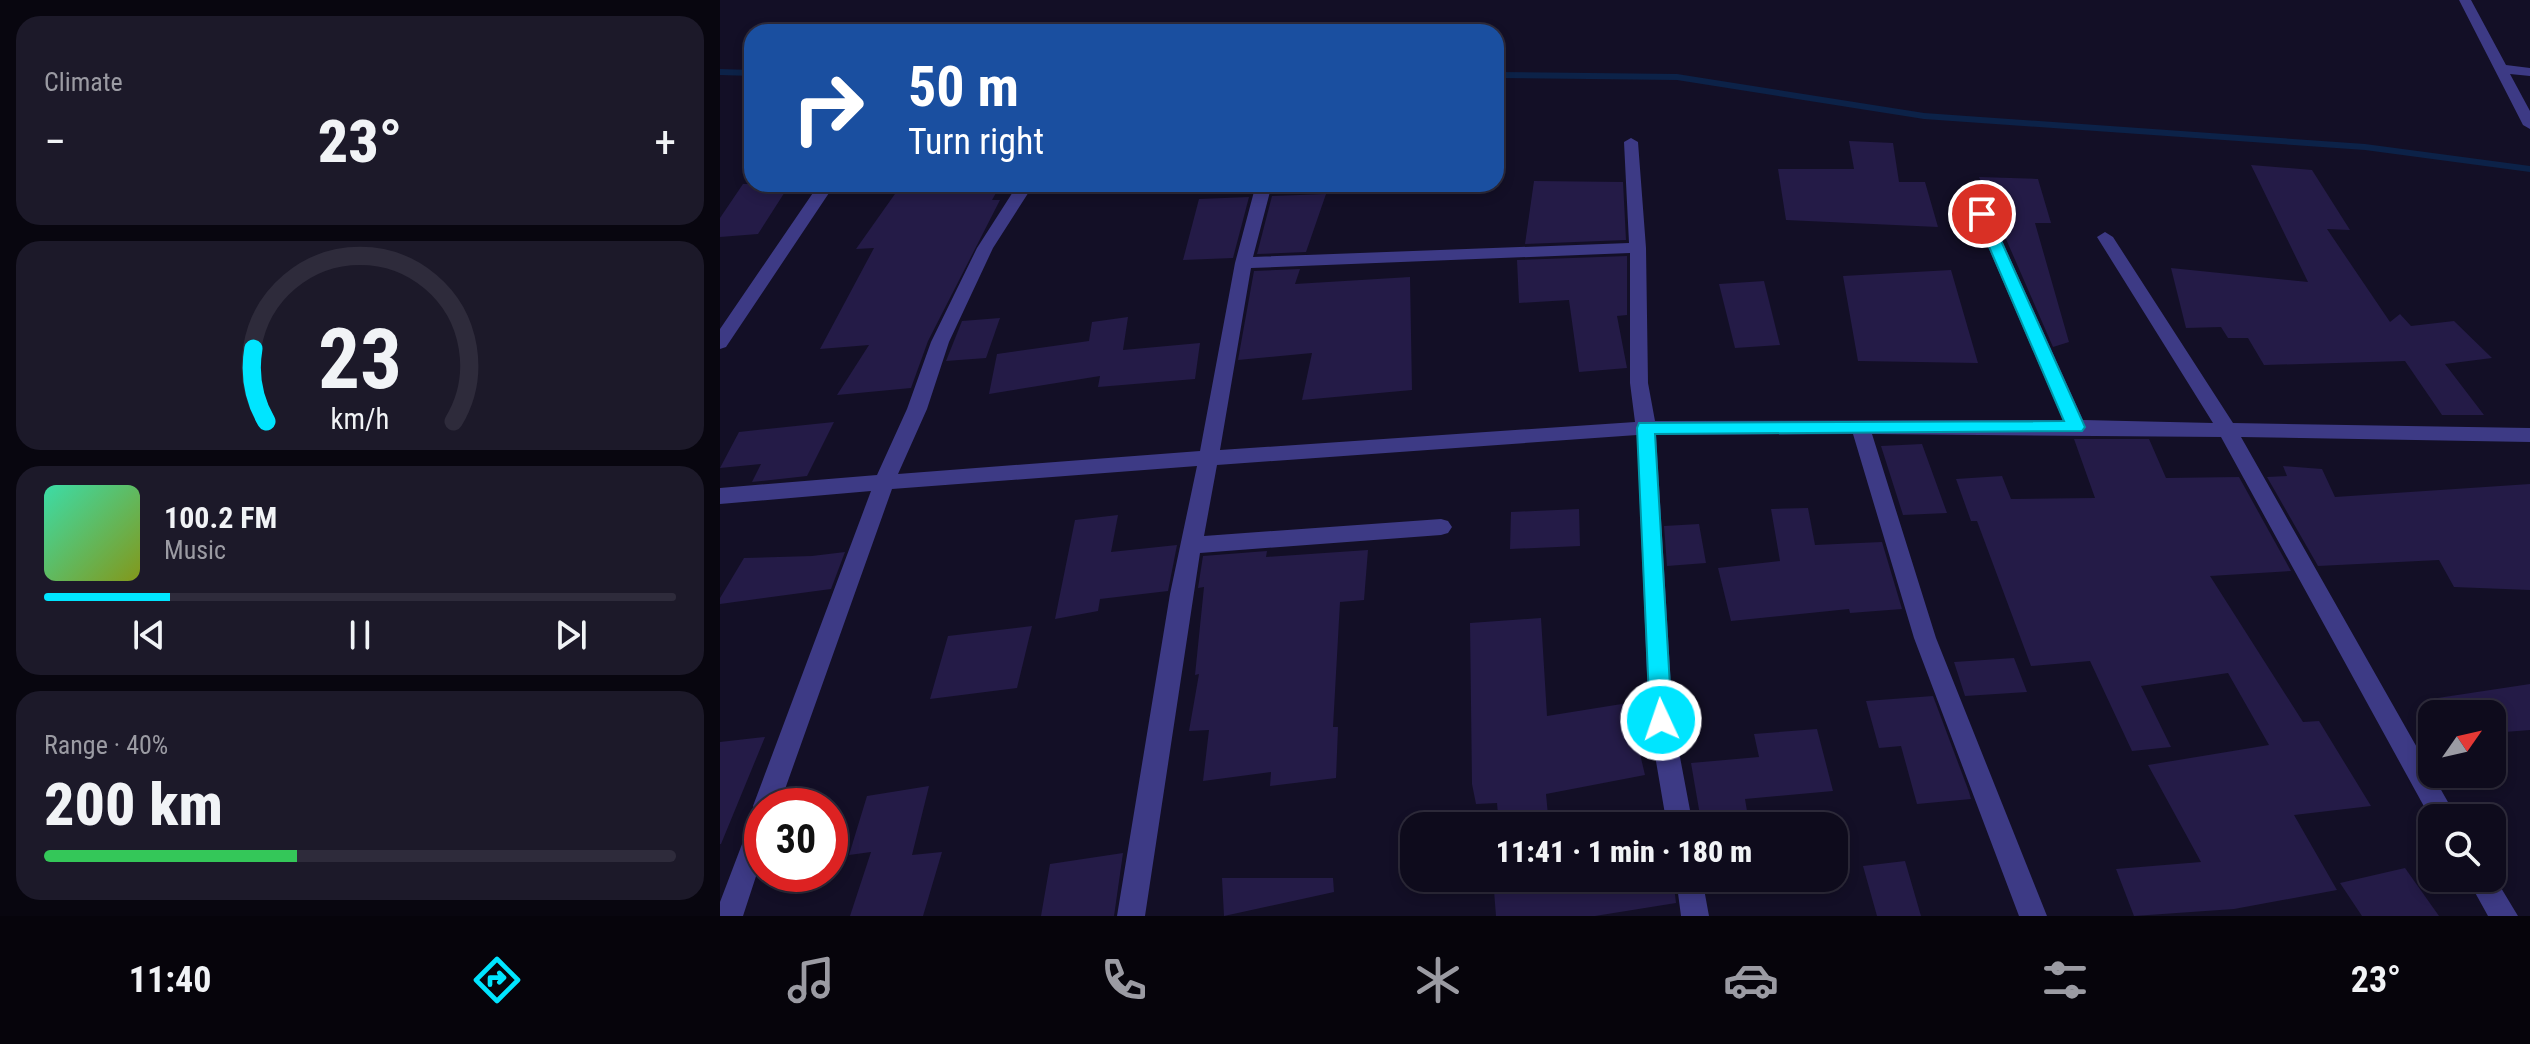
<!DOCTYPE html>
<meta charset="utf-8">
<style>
:root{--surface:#0e0b1c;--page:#1c1929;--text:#f1f3f6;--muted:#9b9ba3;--line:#2e2b3b;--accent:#00e5ff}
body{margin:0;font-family:"Roboto Condensed",sans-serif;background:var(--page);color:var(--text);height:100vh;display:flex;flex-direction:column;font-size:30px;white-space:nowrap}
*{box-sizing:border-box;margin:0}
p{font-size:26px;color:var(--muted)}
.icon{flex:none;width:44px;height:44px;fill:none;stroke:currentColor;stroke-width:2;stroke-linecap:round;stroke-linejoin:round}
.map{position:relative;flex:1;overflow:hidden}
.panel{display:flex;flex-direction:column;gap:16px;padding:16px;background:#08060f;width:720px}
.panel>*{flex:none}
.guide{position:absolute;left:24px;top:24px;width:760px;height:168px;border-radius:24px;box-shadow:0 4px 12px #0003,0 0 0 2px var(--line);background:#1a4fa0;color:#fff;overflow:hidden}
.needle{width:52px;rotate:56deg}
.fabs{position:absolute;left:1698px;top:700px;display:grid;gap:16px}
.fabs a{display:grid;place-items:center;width:88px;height:88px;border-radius:16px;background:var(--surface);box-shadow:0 4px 12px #0003,0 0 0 2px var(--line);font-size:40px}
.speed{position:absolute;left:24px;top:788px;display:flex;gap:16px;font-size:40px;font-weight:700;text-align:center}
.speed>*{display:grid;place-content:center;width:104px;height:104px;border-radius:50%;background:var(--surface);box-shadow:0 4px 12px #0003,0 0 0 2px var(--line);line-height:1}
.speed .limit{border:12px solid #d22;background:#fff;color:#111}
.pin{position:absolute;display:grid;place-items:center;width:68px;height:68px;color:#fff;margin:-34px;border:4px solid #fff;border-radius:50%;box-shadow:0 2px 8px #0007}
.me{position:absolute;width:88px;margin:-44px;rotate:357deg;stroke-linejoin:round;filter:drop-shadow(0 0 6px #0008)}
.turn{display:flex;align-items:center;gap:28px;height:168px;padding:0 32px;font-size:36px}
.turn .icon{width:104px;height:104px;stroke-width:2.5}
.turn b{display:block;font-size:56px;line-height:68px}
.big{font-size:60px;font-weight:800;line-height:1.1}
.panel .tile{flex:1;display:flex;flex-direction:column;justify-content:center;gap:12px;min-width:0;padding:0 28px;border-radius:24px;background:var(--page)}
.panel .dial{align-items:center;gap:0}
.dial svg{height:208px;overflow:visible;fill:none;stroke:var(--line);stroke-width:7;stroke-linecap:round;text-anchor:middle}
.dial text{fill:var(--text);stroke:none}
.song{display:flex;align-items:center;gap:24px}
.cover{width:96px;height:96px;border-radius:12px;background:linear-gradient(135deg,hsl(160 70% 55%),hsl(70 70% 35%))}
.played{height:8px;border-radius:4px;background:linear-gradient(90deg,var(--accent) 20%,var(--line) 20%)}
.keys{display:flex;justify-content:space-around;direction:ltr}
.heat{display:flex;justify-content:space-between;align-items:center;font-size:44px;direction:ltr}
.charge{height:12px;border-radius:6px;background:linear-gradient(90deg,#34c759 40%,var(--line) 0)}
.trip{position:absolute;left:680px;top:812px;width:448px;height:80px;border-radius:24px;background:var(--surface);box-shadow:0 4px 12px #0003,0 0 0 2px var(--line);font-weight:800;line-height:80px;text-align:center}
.tabs{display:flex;height:128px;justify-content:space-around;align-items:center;background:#06040b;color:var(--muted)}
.tabs .icon{width:56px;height:56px}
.tabs .selected{color:var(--accent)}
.tabs b{font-size:36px;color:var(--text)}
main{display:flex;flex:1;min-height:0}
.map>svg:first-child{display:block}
</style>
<main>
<section class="panel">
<div class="tile"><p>Climate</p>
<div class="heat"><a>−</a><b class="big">23°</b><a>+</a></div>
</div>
<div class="tile dial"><svg viewBox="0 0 100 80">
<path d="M14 69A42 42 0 1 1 86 69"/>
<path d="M14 69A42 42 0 0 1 9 41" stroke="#00e5ff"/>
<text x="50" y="56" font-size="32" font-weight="700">23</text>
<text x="50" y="72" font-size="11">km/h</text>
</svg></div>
<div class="tile">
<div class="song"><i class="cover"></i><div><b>100.2 FM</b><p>Music</p></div></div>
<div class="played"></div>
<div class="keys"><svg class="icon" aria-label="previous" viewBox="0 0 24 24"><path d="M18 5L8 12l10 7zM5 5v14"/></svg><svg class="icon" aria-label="pause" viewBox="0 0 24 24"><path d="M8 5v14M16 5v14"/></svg><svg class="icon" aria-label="next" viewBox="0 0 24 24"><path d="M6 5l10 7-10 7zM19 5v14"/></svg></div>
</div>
<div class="tile"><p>Range · 40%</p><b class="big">200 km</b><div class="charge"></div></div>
</section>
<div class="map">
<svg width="1810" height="916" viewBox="0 0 1810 916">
<rect width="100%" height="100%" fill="#130f26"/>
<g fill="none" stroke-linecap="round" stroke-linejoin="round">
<path fill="#0c2248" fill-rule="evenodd" d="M0,69l32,1v6l-32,-1z
M776,72l181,2 247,39 441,31 165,22v6l-165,-22 -441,-31 -247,-39 -181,-2z"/>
</g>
<path fill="#241b47" d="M1129,141l44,2 6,39h26l13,45 -152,-7 -8,-51h76z
M1531,165l61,5 38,60 -23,-1 63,93 10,-8 11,12 43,-5 38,37 -47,6 39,51h-42l-37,-54 -141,4 -16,-27h-20l-7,-11 -35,1 -15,-60 137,14z
M1259,177l59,2 13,44h-16l34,119 -16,5z
M814,181l89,1 3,58 -101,4z
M23,184h47l-32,50 -38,3v-19z
M182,184h99l-9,16h8l-72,141 -17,47 -74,7 32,-50 -49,4 54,-101 -18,1z
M606,194l-20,58 -49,2 15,-58z
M529,197l-16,61 -50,2 16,-61z
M907,256v59l-10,1 10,52 -48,4 -10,-72 -50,3 -2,-43z
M580,269l-5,15 115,-7 2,113 -110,10 10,-47 -74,7 16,-89z
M1231,270l27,93 -120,-2 -15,-85z
M1044,281l16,64 -45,3 -16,-64z
M408,317l-5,33 77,-7 -5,36 -97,8 2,-11 -111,18 8,-40 92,-13 3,-19z
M280,318l-14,40 -40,3 16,-40z
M114,422l-27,54 -55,6 9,-18 -41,4 19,-36z
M1354,439h75l17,39 73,-1 52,94 -81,5 93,146 16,-1 52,85 -77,9 43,75 -103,19 -100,7 -18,-47 85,-7 -53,-97 121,-20 -41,-72 -87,13 30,61 -39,4 -42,-90 -59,5 -54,-145h-6l-15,-42 46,-3 9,23 84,-1z
M1202,444l25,69 -44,2 -22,-69z
M1563,466l39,3 13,28 195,-13v106l-76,-3 -15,-27 -121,6 -51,-89 20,-1z
M1088,508l7,37 67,-3 20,67 -52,4 -1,-4 -118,12 -13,-53 62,-7 -9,-52z
M859,509l1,37 -70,3 1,-37z
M398,515l-7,37 66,-7 -9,46 -68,8 -2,12 -43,8 20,-99z
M979,524l7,39 -39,3 -3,-40z
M648,550l-4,50 -24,2 -7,125h5l-2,51 -66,8 1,-14 -68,9 6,-51 -20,1 10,-57 -4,1 9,-88 -6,1 5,-32 64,-5 -1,6z
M125,552l-14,37 -111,15v-6l24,-40 68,-2z
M821,618l6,98 81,-13 17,72 -99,19 3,32h-50l-2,-23 -21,1 -4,-20 -2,-161z
M312,626l-15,62 -87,11 18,-63z
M1294,658l13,34 -62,4 -11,-34z
M1810,684v46l-38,3v-19h-51l-10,-15z
M1213,696l36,96 2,7 -54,5 -16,-58 -22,2 -13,-47z
M1097,729l16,62 -88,8 3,18 -47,4 -10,-58 68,-6 -5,-23z
M45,737l-44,107h-1v-102z
M209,786l-17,69 30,-3 -19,64h-73l21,-64 -22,3 18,-59z
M403,853l-9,63h-73l9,-52z
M1185,861l16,55h-44l-14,-50z
M1685,868l34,48h-77l-22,-33z
M502,878h111l1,14 -110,24z
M773,878h180l3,25 -81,13h-99z"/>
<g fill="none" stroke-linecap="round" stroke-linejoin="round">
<path fill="#3d3a85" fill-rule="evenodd" d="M1739,0h12l35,65 24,3v8l-20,-2 20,37v18l-7,-4z
M911,138l7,4 8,106 2,135 7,38 408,-1 -89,-206 8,-5 8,5 93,206 130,3 -116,-186 8,-5 8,5 120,186 297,5v14l-289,-5 216,381h-25v3l-211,-384 -349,-3 64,204 111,278h-28l-105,-278 -61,-204 -197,1 17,285 20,106h-26l-18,-106 -12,-285 -420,30 -13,71 237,-17 7,2 4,6 -4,6 -7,2 -241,18 -55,363h-28l53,-322 27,-128 -305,23 -113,317h-17v52l-19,58h-23v-14l35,-92 -2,-4 118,-315 -151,13v-16l157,-13 30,-66 24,-67 46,-94 41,-64h16l-41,64 -44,94 -22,67 -29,65 302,-23 35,-188 21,-79h16l-19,73 376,-14 -5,-101zM910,253v130l5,39 -415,28 31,-182z
M99,184h16l-109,163 -6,2v-20z
M1772,873l26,43h-30l-21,-38h25z
M956,878h26l7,38h-28z"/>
</g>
<path fill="#00e5ff" stroke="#0095a6" stroke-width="2" d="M1262,210l7,4 96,213 -3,4 -427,3 17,286 -3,6 -8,3 -8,-3 -3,-6 -13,-292 2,-5 425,-2 -89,-207z"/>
</svg>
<div class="fabs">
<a><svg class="needle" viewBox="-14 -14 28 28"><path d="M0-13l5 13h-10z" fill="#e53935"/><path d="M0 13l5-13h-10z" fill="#9b9ba3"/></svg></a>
<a><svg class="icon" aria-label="search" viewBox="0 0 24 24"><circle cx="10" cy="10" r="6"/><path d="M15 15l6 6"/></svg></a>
</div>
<div class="speed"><div class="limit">30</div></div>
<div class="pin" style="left:1262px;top:214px;background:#d93025"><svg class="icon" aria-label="arrive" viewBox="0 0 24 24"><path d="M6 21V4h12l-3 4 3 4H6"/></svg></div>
<svg class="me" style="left:941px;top:720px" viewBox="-20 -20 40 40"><circle r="17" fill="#00e5ff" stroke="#fff" stroke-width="3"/><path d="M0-11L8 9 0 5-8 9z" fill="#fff"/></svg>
<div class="trip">11:41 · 1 min · 180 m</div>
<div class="guide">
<div class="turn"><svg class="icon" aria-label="right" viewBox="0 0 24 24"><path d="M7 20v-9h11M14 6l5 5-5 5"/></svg><div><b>50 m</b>Turn right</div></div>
</div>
</div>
</main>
<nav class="tabs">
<b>11:40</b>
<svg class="icon selected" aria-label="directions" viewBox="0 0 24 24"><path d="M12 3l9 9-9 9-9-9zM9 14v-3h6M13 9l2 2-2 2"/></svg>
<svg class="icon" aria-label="music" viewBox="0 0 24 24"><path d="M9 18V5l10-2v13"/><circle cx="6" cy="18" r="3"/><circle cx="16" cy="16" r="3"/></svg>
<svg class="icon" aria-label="phone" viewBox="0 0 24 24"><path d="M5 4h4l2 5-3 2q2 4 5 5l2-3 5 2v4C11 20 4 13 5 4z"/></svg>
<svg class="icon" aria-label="climate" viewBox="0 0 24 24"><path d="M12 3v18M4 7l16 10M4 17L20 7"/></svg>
<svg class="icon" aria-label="car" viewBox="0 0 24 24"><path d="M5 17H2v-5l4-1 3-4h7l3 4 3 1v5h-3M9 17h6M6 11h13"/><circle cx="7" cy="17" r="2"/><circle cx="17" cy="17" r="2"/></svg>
<svg class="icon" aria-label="filters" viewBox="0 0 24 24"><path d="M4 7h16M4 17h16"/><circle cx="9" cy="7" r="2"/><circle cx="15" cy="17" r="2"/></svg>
<b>23°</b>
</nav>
